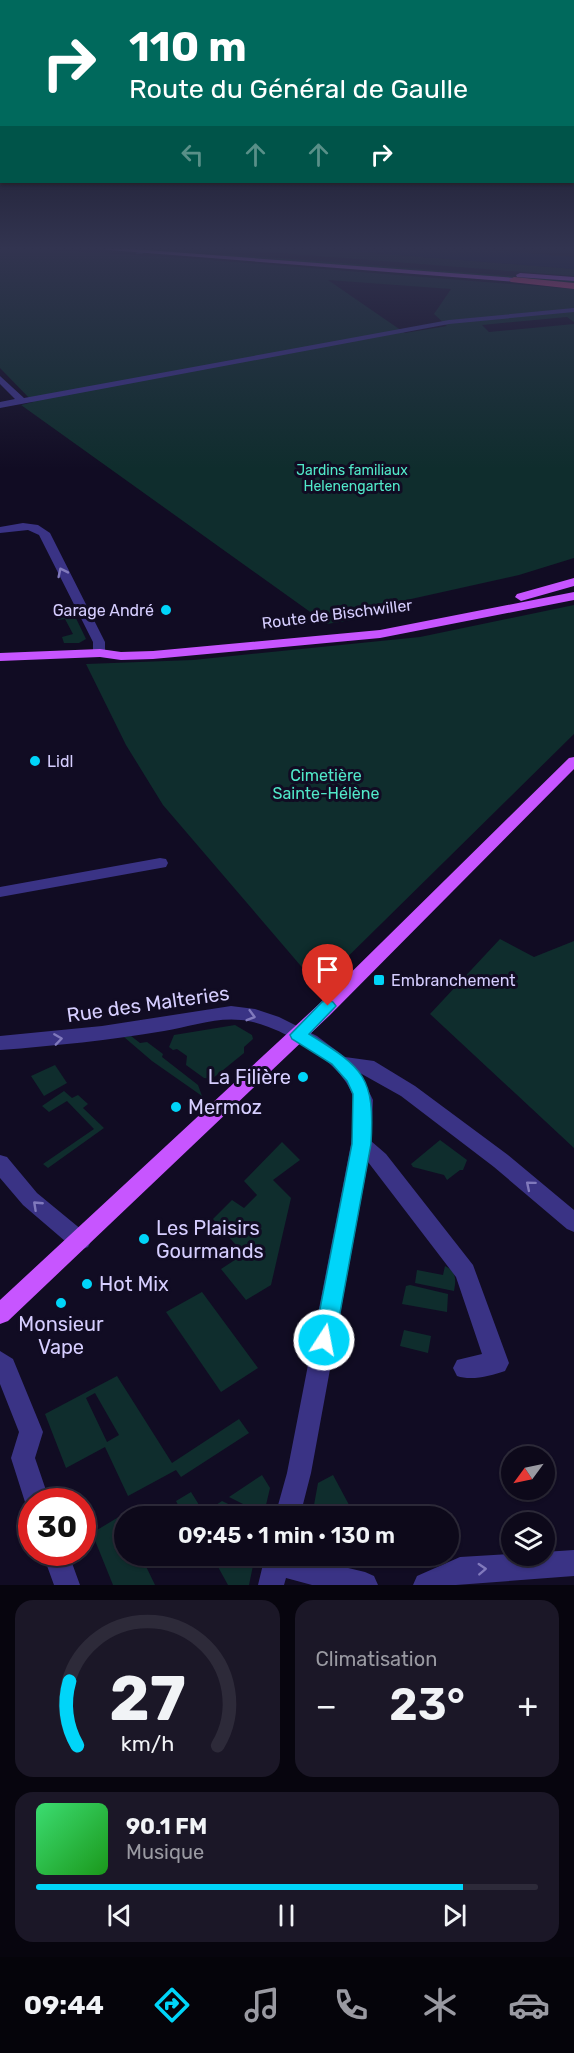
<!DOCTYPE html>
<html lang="fr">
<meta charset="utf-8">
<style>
:root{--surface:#0d091a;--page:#1b1727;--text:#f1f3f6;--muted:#9a9aa2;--line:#2d2a39;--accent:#00d5f9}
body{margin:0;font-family:Rubik,sans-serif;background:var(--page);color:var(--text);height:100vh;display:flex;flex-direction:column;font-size:22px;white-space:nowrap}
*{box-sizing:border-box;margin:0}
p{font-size:20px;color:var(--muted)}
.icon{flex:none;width:33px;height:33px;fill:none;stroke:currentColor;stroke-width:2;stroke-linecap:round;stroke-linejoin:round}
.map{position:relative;height:1585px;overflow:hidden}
.side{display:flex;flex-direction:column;gap:15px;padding:15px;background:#07050e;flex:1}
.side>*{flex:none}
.hud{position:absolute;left:0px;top:0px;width:574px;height:183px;box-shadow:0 2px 4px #0004,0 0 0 2px var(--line);background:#00695c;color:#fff;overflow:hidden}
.needle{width:39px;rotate:237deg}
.buttons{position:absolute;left:501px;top:1446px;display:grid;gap:12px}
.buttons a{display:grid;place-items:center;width:54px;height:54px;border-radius:50%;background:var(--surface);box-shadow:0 2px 4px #0004,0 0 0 2px var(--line);font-size:30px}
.speed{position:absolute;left:18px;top:1488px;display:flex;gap:12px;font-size:30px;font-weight:700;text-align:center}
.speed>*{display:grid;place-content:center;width:78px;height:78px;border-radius:50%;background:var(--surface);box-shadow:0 2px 4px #0004,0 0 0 2px var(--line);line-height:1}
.speed .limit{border:9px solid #d22;background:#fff;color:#111}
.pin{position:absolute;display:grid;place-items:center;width:51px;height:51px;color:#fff;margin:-62px -26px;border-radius:50% 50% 50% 0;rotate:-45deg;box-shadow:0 0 6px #0007}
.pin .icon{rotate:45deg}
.me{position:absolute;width:66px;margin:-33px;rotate:11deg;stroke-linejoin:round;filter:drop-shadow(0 0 4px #0008)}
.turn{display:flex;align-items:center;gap:21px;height:126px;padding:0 30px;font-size:27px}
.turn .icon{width:78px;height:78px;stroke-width:2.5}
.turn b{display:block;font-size:42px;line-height:51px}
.lanes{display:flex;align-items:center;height:57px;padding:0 30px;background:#0003;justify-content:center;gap:30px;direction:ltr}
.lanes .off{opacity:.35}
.big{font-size:45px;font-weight:600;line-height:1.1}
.side .tile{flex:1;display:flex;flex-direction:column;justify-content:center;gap:9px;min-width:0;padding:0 21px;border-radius:18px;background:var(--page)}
.side .dial{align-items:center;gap:0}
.dial svg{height:156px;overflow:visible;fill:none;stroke:var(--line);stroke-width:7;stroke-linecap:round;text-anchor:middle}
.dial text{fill:var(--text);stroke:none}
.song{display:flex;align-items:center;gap:18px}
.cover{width:72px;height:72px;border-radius:9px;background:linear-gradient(135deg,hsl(140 70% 55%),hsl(120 70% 35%))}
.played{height:6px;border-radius:3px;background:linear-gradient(90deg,var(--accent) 85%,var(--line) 85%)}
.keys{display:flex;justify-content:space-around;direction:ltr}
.heat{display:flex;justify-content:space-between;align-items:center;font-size:33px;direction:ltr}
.side .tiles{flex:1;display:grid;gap:15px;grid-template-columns:1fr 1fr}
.tile:last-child{grid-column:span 2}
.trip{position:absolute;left:114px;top:1506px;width:345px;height:60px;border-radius:30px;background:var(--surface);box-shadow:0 2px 4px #0004,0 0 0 2px var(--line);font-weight:600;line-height:60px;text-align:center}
.tab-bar{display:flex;height:96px;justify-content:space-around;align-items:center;background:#05040a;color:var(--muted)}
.tab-bar .icon{width:42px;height:42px}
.tab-bar .selected{color:var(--accent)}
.tab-bar b{font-size:27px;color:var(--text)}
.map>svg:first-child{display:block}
</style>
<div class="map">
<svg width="574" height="1585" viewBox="0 0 574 1585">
<rect width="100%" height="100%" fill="#110c23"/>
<path fill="#0f2d2d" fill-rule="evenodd" d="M0,247l185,11 389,31v33l-7,-5 -85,8 7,7 85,-8v234l-55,17 -117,26 -19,14 -56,9 -306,-219 12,-3 -33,-34zM328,280l123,9 -17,25 13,12 -42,7z
M204,247h93l277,22v7z
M224,254l350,27v2l-352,-27z
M574,605v129l-256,252 -155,-181 -37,-60 -40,-81 107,-4 227,-23z
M73,612l13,27 -7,4h-15l-2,-6 11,-3 -8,-15 -7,1 -2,-4z
M500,939l34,18 40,-16v207l-144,-134z
M235,1025l17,10 1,4 -9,8v6l-32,26 -8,-1 -18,-13 1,-9 -10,-7 -4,1 -4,-3 5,-12z
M131,1036l9,7 7,-1 16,12 -1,3 36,28 4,11 -50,-35 -28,-24z
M55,1065l12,18 -23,13 -13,-20z
M64,1091l8,7 6,-3 10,9 -5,4 21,20 -56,40 -5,-4 51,-35 -27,-28 -18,11 -7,-6z
M440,1140l27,20 -4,10h-3l-13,10 -3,-5 -31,-8 -2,-3z
M282,1142l18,18 -27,20 18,18 -20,87 -25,15 -25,-31 23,-15 -31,-35 19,-19 12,8 13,-13 -13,-14z
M445,1266c12,6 11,14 9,25l-39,-8 2,-13 26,5z
M410,1285l38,9 -1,18 -45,-8 4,-18z
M202,1292l56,76 -37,24 -55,-80z
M404,1330l27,6 -3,17 -28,-7z
M117,1376l55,87 67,-44 10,14 -68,44 -5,-7 -48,26 -23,-49 -39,21 -21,-54zM95,1393l24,42 -12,7 -21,-44z
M262,1475l8,13 -4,17h-21l-16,-8z
M333,1475l22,41h-43l6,-33z
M191,1492l13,21 18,-12 27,13 5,-3 10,3 -1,2h-79l-8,-15z
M122,1515l2,5v36h17l14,29h-42l-21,-52z
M212,1556h43l-6,29h-21z
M323,1556h53l7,12z"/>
<path fill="#061942" d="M297,247h185l-1,2 93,8v12z"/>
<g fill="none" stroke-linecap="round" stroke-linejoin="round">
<path fill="#3a3385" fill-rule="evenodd" d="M140,247h8l-6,7h-6z
M574,308v4l-125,12 -449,84v-6l15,-3 -15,-15v-8l24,22 425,-78z
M23,523l15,2 12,8 55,109v14l-5,1 -7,-4v-11l-54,-107 -11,-5 -28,3v-6z
M160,858l6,1 2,4 -2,4 -166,30v-10z
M231,1006l24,3 24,8 38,19 28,21 29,4 41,25 93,69 66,55v22l-7,-3 -73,-62 -93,-71 -41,-23 13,27 -2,41 15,13 87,111 36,98 -4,8c-14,5 -34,10 -48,5l-4,-8 4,-8 25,-6 -26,-77 -88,-115 -57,311 -11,43h-25l12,-43 64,-329c2,-16 6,-35 1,-50 -10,-33 -78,-72 -111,-74 -25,-3 -52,7 -77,11 -54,9 -109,15 -164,19v-14l102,-10z
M0,1155l7,2 30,36 51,42 3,6 -3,6 -8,3 -8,-3 -49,-42 -23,-27z
M0,1351l13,8 30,73 -8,26 15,44h-18v10l-7,-10 -14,-44 8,-26 -19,-48z
M574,1550v26l-118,9h-43l4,-9 43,-19 52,-3 32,2v-4z
M42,1552h26l12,33h-26z
M265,1556h33l67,16 9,4 4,9h-66l-26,-7 -2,7h-26z"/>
<path fill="#c755ff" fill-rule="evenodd" d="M71,247h36l422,32 4,2 -4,2z
M520,273l54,4v4l-57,-4 -1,-2z
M574,578v8l-53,15 -6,-4 2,-3z
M574,592v8l-194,38 -227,21 -32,1 -21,-3 -100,4v-8l100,-4 21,3 32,-1 227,-21z
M574,757v12l-244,246 -322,306 -8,3v-24l318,-295 251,-247z"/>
<path fill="#ff4998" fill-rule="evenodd" d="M514,277l60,6v6l-63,-7 -2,-2z"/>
</g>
<defs><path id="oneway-chevron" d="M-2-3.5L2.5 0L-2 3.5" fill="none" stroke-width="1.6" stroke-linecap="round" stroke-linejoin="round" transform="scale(1.5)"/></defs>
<g stroke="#8079bc">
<use href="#oneway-chevron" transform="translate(62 572) rotate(-116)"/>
<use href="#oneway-chevron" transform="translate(251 1016) rotate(16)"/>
<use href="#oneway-chevron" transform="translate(58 1039) rotate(-8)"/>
<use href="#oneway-chevron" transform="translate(530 1185) rotate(-140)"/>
<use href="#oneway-chevron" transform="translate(37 1205) rotate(-137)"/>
<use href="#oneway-chevron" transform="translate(482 1569) rotate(-3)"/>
</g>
<linearGradient id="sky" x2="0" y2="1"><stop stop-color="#090713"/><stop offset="0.53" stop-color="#323450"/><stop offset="1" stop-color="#323450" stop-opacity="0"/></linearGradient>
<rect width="574" height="469" fill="url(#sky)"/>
<path fill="#00d5f9" stroke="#008aa2" stroke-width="1.5" d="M328,1000l5,2 3,4 -27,28c55,34 66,43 62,110l-36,196 -4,7 -7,3 -7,-3 -3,-7 38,-196 1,-50 -6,-13 -15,-17 -40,-25 -2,-4 32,-33z"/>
<g fill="#00d5f9" stroke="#110c23" stroke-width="2">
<circle cx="166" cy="610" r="6"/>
<circle cx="35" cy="761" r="6"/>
<rect x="373" y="974" width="12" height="12" rx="3"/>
<circle cx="303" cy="1077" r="6"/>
<circle cx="176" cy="1107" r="6"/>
<circle cx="144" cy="1239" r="6"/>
<circle cx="87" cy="1284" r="6"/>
<circle cx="61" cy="1303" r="6"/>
</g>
<g text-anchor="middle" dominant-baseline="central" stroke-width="6" stroke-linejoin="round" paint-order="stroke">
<g font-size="14" fill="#51e8c9" stroke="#110c23">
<text x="352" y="470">Jardins familiaux<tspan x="352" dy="16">Helenengarten</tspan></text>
</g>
<g font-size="16" fill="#d6ceff" stroke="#110c23" text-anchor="start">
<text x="154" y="610" text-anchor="end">Garage André</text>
<text x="47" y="761">Lidl</text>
<text x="391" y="980">Embranchement</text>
</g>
<g font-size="16" fill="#d6ceff" stroke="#110c23">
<text transform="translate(337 614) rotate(-7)">Route de Bischwiller</text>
</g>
<g font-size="16" fill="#51e8c9" stroke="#110c23">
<text x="326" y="775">Cimetière<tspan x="326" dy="18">Sainte-Hélène</tspan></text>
</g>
<g font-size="20" fill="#d6ceff" stroke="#110c23">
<text transform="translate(148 1004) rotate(-8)">Rue des Malteries</text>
</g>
<g font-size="20" fill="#d6ceff" stroke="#110c23" text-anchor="start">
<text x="291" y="1077" text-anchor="end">La Filière</text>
<text x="188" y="1107">Mermoz</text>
<text x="156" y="1228">Les Plaisirs<tspan x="156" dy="23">Gourmands</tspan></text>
<text x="99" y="1284">Hot Mix</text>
<text x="61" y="1324" text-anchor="middle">Monsieur<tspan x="61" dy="23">Vape</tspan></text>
</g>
</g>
</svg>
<div class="buttons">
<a><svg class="needle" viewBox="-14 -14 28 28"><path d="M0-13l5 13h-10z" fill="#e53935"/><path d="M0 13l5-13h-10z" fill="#9a9aa2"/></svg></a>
<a><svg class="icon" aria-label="layers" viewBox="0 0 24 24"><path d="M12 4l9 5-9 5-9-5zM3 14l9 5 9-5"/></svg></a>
</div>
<div class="speed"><div class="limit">30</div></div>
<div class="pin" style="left:328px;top:1006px;background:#d93025"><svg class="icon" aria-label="arrive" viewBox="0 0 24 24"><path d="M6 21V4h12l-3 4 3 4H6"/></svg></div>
<svg class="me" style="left:324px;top:1340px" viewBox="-20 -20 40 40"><circle r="17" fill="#00d5f9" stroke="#fff" stroke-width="3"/><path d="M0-11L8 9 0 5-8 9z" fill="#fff"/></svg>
<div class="trip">09:45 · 1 min · 130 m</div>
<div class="hud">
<div class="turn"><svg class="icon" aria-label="right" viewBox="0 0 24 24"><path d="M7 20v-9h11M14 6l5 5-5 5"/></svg><div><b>110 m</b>Route du Général de Gaulle</div></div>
<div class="lanes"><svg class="icon off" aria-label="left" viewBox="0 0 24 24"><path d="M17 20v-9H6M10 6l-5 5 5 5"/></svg><svg class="icon off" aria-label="ahead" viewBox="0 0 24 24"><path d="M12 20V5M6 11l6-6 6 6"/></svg><svg class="icon off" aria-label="ahead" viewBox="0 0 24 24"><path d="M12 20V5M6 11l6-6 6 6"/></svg><svg class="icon" aria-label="right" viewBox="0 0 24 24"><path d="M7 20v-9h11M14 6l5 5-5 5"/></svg></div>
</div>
</div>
<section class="side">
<div class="tiles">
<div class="tile dial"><svg viewBox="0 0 100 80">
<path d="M14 69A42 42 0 1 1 86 69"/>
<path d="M14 69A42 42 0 0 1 10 36" stroke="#00d5f9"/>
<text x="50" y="56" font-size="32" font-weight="700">27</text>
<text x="50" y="72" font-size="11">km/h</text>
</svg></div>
<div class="tile"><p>Climatisation</p>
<div class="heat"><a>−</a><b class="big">23°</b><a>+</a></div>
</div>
<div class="tile">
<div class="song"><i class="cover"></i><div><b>90.1 FM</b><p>Musique</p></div></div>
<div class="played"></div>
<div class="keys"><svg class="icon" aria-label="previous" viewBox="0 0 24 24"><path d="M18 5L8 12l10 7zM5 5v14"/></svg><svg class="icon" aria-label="pause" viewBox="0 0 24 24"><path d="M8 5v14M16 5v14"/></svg><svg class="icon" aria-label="next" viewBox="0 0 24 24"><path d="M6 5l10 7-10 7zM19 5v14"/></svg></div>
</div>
</div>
</section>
<nav class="tab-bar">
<b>09:44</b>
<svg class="icon selected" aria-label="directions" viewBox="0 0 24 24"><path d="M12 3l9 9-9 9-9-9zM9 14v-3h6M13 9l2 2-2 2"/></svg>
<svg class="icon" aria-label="music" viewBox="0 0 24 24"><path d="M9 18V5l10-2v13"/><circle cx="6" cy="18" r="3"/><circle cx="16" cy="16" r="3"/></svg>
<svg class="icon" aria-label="phone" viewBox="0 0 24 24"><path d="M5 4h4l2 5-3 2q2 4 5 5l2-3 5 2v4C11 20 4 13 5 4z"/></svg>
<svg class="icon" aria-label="climate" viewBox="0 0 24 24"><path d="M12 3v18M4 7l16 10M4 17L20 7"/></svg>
<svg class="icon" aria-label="car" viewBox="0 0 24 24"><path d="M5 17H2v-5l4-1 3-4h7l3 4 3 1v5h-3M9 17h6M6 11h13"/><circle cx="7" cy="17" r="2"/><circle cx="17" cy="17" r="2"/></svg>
</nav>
